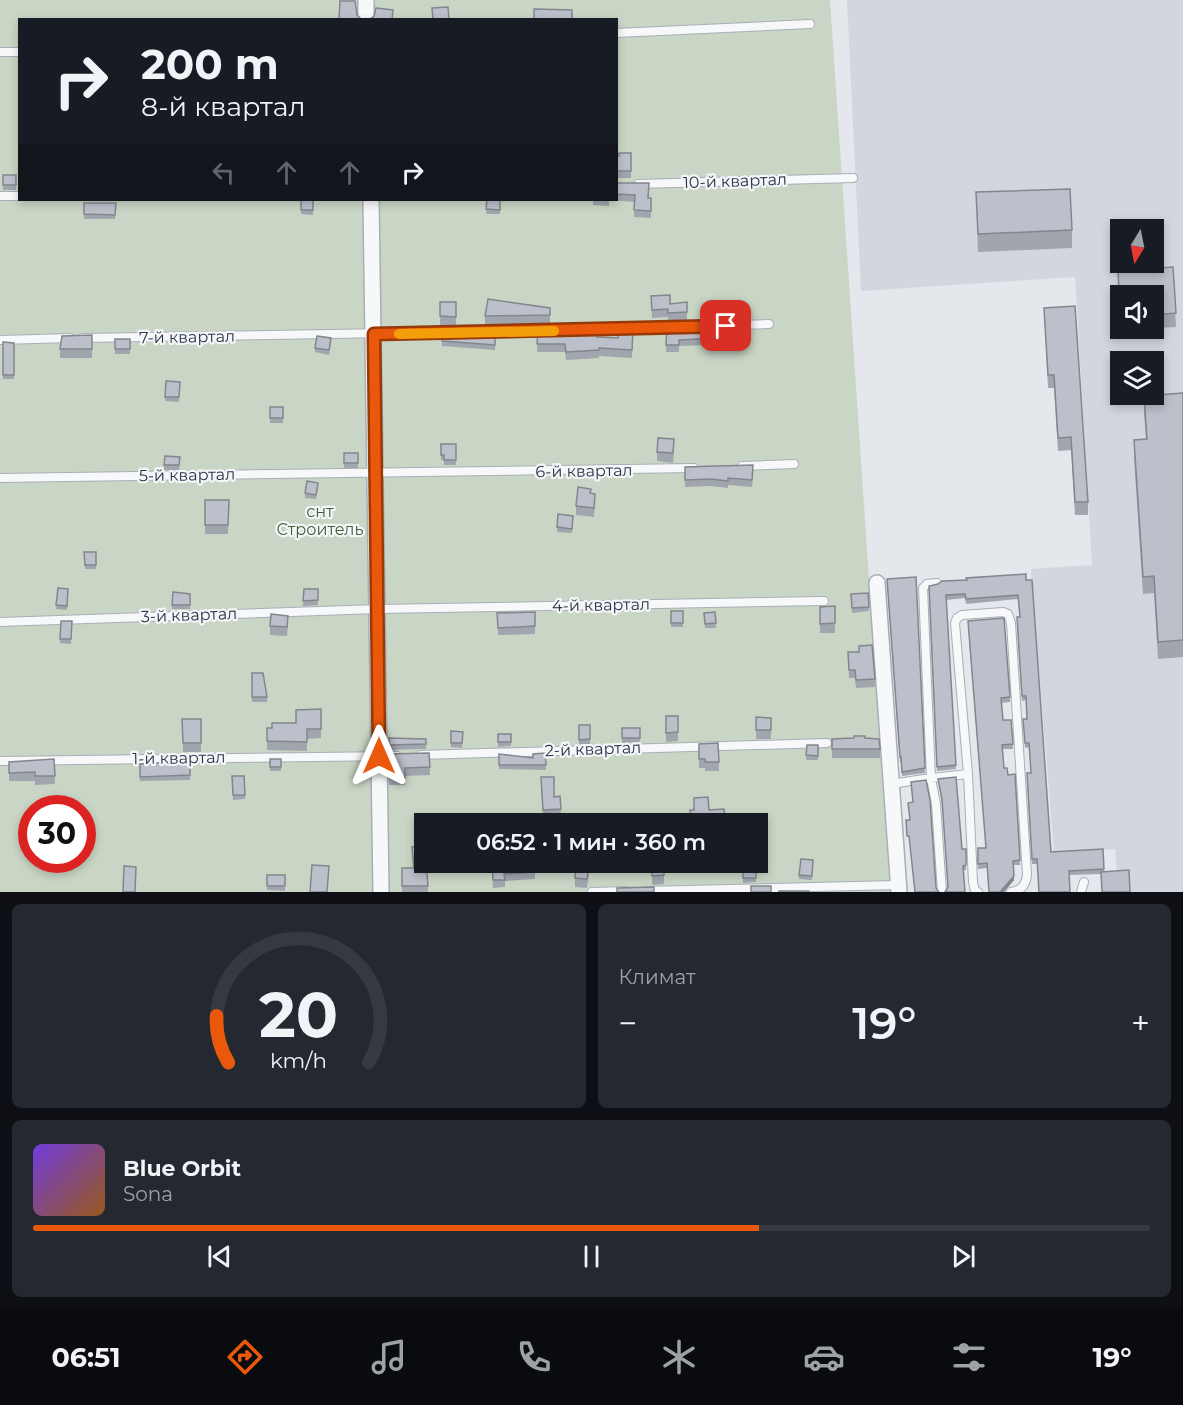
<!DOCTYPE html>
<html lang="ru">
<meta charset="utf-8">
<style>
:root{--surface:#171b24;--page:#242831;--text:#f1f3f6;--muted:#9ea1a6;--line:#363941;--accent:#ea580c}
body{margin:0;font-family:Montserrat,sans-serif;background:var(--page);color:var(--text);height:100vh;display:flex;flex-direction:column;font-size:22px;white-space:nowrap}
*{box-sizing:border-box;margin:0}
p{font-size:20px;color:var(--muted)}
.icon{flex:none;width:33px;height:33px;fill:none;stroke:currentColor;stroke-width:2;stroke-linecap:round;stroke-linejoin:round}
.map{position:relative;height:892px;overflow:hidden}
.sheet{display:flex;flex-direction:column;gap:12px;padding:12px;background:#0d0f14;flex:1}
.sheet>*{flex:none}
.top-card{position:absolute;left:18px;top:18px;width:600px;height:183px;border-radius:0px;box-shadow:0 3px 9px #0003;background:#171b24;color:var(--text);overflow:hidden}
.needle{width:39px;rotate:190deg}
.fabs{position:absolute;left:1110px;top:219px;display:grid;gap:12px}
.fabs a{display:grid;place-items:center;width:54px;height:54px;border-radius:0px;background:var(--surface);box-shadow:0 3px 9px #0003;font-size:30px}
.speed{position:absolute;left:18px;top:795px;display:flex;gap:12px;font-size:30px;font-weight:700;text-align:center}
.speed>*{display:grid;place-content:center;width:78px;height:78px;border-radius:50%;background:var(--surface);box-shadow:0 3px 9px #0003;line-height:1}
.speed .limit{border:9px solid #d22;background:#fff;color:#111}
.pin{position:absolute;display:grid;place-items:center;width:51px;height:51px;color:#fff;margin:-26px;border-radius:12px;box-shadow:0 3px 9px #0006}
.me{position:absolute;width:66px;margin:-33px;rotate:0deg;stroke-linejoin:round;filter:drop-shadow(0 0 4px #0008)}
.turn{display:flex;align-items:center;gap:21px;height:126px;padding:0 24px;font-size:27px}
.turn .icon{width:78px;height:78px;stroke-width:2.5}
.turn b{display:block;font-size:42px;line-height:51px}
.lanes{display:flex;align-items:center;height:57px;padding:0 24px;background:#0003;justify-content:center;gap:30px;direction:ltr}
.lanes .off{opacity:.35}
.big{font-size:45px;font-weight:600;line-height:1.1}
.sheet .tile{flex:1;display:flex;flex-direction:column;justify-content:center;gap:9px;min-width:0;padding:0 21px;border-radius:9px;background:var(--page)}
.sheet .dial{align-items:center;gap:0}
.dial svg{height:156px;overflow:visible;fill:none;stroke:var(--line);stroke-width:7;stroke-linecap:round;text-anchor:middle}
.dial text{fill:var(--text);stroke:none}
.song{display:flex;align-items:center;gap:18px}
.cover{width:72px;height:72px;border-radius:9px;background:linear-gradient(135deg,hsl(260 70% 55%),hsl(30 70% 35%))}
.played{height:6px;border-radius:3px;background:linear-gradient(90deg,var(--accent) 65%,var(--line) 65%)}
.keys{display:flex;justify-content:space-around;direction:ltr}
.heat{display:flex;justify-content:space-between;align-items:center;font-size:33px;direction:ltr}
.sheet .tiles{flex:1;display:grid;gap:12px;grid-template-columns:1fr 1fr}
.tile:last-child{grid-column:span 2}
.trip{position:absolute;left:414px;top:813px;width:354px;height:60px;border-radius:0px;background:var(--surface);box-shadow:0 3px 9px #0003;font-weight:600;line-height:60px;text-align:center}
.tabs{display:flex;height:96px;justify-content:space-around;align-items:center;background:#090b0e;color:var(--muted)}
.tabs .icon{width:42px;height:42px}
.tabs .selected{color:var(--accent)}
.tabs b{font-size:27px;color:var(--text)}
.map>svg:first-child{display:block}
</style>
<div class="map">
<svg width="1183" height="892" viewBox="0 0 1183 892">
<rect width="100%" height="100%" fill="#e4e7ec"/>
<path fill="#d2d6de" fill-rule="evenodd" d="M847,0h336v892h-64l-4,-43 -61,4 -23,-284 61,-4 -17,-288 -214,14zM1120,230h34v32h-34zM1120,296h34v32h-34zM1120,362h34v32h-34z"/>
<path fill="#c9d6c5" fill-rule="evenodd" d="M0,0h830l60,892h-890zM20,20h596v180h-596zM32,808h50v52h-50zM424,824h334v38h-334z"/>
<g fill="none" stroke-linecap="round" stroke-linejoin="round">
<defs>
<path id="service" d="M616,33l194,-9
M0,52h20
M638,184l215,-6
M0,196h20
M82,338l494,-8 193,-6
M0,340l70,-2
M742,466l52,-2
M0,478l694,-10
M0,622l378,-13 446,-8
M421,755l406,-12
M0,761l397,-5
M891,784l40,-6 -8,-190 4,-4 10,-1
M645,891l253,-6
M592,892l35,-1
M942,892l-6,-88 -5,-26 37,-4
M978,892l-3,-1 -2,-9 -5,-108 -13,-151 2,-5 5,-3 41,-3 5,2 3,9 16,252c-1,10 -6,16 -16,17
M1081,892l3,-10"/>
<path id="minor" d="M366,0v20
M371,200l10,692
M877,583l22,309"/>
</defs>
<use href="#service" stroke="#a9aeb7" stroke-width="10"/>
<use href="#minor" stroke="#a9aeb7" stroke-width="18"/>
<use href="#service" stroke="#f7f8fa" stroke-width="8"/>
<use href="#minor" stroke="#f7f8fa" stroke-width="15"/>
</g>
<path fill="#a1a5ae" d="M631,153v25h-15v-22z
M3,175h13v15h-13z
M616,183l32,15h3v20l-17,-1v-15l-25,-2v6l-16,-1v-5h23z
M976,192l96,38v18l-94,4z
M301,200h12v15l-12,-1z
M487,200h13v14h-14z
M84,203h32l-1,16h-31z
M1173,267l3,60 -22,1v-32h-34v30l-2,-55z
M651,296l19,8 17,-2v19h-19v-4l-16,1z
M440,302h16v24l-16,-1z
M550,308v16l-65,2v-10z
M1044,308l44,194v13h-13l-4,-65 -13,1 -4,-63h-6z
M735,325l1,19 -57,2v6h-13l1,-26 46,1z
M1121,328h30l-30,3z
M633,331l-1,27 -33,-2v2l-33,2 -1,-8h-28l1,-20 44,1 15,4 21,1z
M495,333v17l-53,-4v-12z
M92,335v23h-32v-9z
M115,339h15v15h-15z
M3,342l11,1v36h-11z
M331,343l-2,12 -14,-3v-4z
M166,381l14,1 -1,20 -14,-1z
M1183,393v264l-25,2 -4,-66 -11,1 -9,-137v-17l12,-1 -2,-25v-18z
M270,407h13v16h-13z
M441,444h15v21h-12v-6l-3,1z
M674,448l-1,15 -16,-2v-9z
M344,453h14v15h-14z
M180,462l-1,8h-15v-5z
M685,467l68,5 -1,15 -24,-2v3l-17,-2 -26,1z
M318,488l-2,11 -11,-1v-5z
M591,493l4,10 -1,14 -18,-2v-9z
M205,500h24l-1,34h-23z
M558,514l15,2 -1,17 -15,-1z
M84,552h12v17h-11z
M1026,574l25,278 52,-3 1,23 -3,2 -32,1 -32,-11h-5l-5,-86 4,-5 -2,-26 -4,1 -2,-29h4l-1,-19 -4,1 -5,-80 3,-4 -2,-18 -52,5 -1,-6 -19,2 10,169 -19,2 -8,-185 38,-6z
M916,577l9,196 -23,3 -1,-14h-1l-13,-179z
M58,588l10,1 -1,21 -11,-1z
M304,589h14v16l-15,1z
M868,593l1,18 -17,2 -1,-19z
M190,594v15h-18v-4z
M835,606v27h-15v-26z
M671,611h12v16h-12z
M535,612v22l-37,1 -1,-22z
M715,612l1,16h-11l-1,-15z
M61,621h11l-1,23 -11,-1z
M288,625l-1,11 -17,-1v-9z
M968,626l42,71v5l-9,1 2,17h8l2,29h-10l1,19 16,92v5h-7l1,15 -10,12h-15l-2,-24 -9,1v-21h8z
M848,652h11l16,27v8l-19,1 -1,-10h-6z
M252,673l15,24v5h-15z
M321,709v29l-14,1v12l-40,-1v-22h5l24,-5z
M666,716h12v25l-12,1z
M756,717l15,1v21h-15z
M182,719h19v33h-18z
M579,725h11v19h-11z
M622,728h18v14l-18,1z
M451,731l12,1 -1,16 -11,-1z
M498,734h13v12l-13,1z
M389,738l37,1v10l-37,1z
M865,738l15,11v9h-48v-19z
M718,743l1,28h-14v-3h-6v-24z
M807,745h11v15h-12z
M429,753l1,22 -25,1v9h-16v-31z
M545,753l1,17 -47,-1v-15l34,4z
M54,759l1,25 -20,1v-4h-26v-19z
M270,759h11v12h-11z
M190,761v19l-50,1v-17z
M232,776h12l1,23 -12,1z
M938,779l24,70h4v21h-3l-15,17 -6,-83z
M541,785l13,12 6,-1 1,21 -18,1z
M724,809l1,15h-34l-1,-14z
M412,847l16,39v6h42h-68v-24h11z
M813,860l-1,20 -13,-1v-4z
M535,862v17l-30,2v6l-12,1 -1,-25z
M652,862h12v22l-12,1z
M743,863h13v19l-13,1z
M589,873l-2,15 -12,-1v-9z
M267,875h18v16l-18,-1z"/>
<path fill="#83868d" d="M1014,876v4l-10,12h-4z"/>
<path fill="#bbc0ca" stroke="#83868d" stroke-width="1.5" d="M340,1h15l2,14 5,5 -8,-1v1h-15z
M448,7l1,13h-16l-1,-12z
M376,8l17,2 -1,10h-23l5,-4z
M534,9l38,1v10h-38z
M619,153h12v18h-15v-15h3z
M3,175h13v10h-13z
M616,183h33l-1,15h3v13l-17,-1 1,-15 -19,-1z
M1070,189l2,41 -94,4 -2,-42z
M301,200h12v10h-12z
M487,200h13v10l-14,-1z
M84,203h32l-1,12 -31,-1z
M1173,267l3,46 -22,2v-19h-34v16l-2,-41z
M670,295v9l17,-2v10l-19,1v-4l-16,1 -1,-14z
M488,299l62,9v7l-65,1z
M440,302h16v15l-16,-1z
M1075,306l13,196h-13l-4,-65 -13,1 -4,-63h-6l-4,-67z
M735,325l1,12 -57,3v5h-13l1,-19 46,1z
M565,330h17v3h15v4l21,1v-7h15l-1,19 -33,-2v2l-33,2 -1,-8h-28l1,-12 27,1z
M495,333v12l-53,-4v-7z
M92,335v14h-32l2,-13z
M317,336l14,2 -2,12 -14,-2z
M115,339h15v10h-15z
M3,342l11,1v32h-11z
M166,381l14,1 -1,15h-14z
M1183,393v247l-25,2 -4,-66 -11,1 -9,-137 13,-1 -3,-43z
M270,407h13v11h-13z
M658,438l16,1 -1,14 -16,-1z
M441,444h15v16h-12v-5h-3z
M344,453h14v10h-14z
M165,456l15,1 -1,8h-15z
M753,465l-1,15 -24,-2v3l-17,-2 -26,1v-13z
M307,481l11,2 -2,12 -11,-2z
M578,487l13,2 -1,4 5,1 -1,14 -18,-2z
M205,500h24l-1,25h-23z
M558,514l15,2 -1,13 -15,-2z
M84,552h12v13h-11z
M1026,574v6h6l19,272 52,-3 1,20 -35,2 1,21h-31l-2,-33h-5l-5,-86h4l-2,-30h-4l-2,-24h4l-1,-23h-4l-5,-79h3l-2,-22 -52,4 -1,-5 -19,1 10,170 -19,2 -8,-181 9,-2 4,-3 25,-1 -1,-2z
M916,577l9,191 -23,4 -1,-15h-1l-13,-178z
M58,588l10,1 -1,17 -11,-1z
M304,589h14v11l-15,1z
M173,592l17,2v11h-18z
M868,593l1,14 -17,1 -1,-14z
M835,606v17l-15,1v-17z
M671,611h12v12h-12z
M535,612v14l-37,2 -1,-15z
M715,612l1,11 -11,1 -1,-11z
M271,614l17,2 -1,11 -17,-1z
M1004,618l6,79 -9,1 2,22h8l2,24 -11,1 2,23h3l1,7 7,-1 5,86 -7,1 1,15 -14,16h-11l-2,-29 -9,1v-16h8l-18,-227z
M61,621h11l-1,18h-11z
M872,645l3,34 -19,1 -1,-10h-6l-1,-18h11v-6z
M252,673h11l4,24h-15z
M321,709v20h-14v13l-40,-1v-13h5v-5h24v-13z
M666,716h12v16l-12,1z
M756,717l15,1v12h-15z
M182,719h19v24h-18z
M579,725h11v14l-11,1z
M622,728h18v10h-18z
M451,731l12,1 -1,11h-11z
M498,734h13v8h-13z
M854,736h11v2l14,1 1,10h-48v-10l22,-1z
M389,738l37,1v5l-37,1z
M718,743l1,19h-14v-3h-6v-15z
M807,745h11v11l-12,-1z
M429,753l1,14 -25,1v10h-16v-24z
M545,753l1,12h-47v-11l34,4v-4z
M54,759l1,17h-20v-4l-26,1v-11z
M270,759h11v8h-11z
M190,761v14l-50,2v-13z
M232,776h12l1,19h-12z
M541,777h13v20l6,-1 1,13 -18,1z
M956,777l6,72h4v16l-3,1 2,26h-20l3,-5 -6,-88 -4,-20z
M926,780l4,20 6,88 3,4h-24l-6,-56h-2l-1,-16h4l-2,-17 5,-1 -2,-20z
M708,797l1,13 15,-1 1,10 -34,2 -1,-11h4v-12z
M424,846v16h2l2,24h-26v-18h12l-2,-21z
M801,859l12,1 -1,16 -13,-1z
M506,862h29v10l-31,2 1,6h-12l-1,-17z
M576,862l13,2 -2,15 -12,-1z
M652,862h12v13l-12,1z
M743,863h13v15h-13z
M312,865l17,1 -2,26h-17z
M124,866l12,1 -1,25h-12z
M1129,870l1,22h-28l-1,-20z
M267,875h18v11h-18z
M751,886h20v6h-20z
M654,887v5h-37v-4z
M779,891h30v1h-30z"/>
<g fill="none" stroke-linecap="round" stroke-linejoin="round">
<defs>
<path id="route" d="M379,756l-5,-422 352,-8"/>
</defs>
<use href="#route" stroke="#983908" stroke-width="15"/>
<use href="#route" stroke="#ea580c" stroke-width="10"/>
<path stroke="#f59e0b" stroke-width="10" d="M399,334l155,-3"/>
</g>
<g text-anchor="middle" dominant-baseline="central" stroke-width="4.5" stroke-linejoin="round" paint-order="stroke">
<g font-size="16" fill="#2b3445" stroke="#f4f6f9">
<text transform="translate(735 181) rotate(-2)">10-й квартал</text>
<text transform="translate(187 337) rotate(-1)">7-й квартал</text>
<text transform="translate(584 471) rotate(-1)">6-й квартал</text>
<text transform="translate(187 475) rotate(-1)">5-й квартал</text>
<text transform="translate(601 605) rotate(-1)">4-й квартал</text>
<text transform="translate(189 615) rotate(-2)">3-й квартал</text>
<text transform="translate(593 749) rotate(-2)">2-й квартал</text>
<text transform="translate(179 758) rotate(-1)">1-й квартал</text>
</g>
<g font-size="16" fill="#3f6138" stroke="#f4f6f9">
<text x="320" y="511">снт<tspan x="320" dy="18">Строитель</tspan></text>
</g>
</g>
</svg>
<div class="fabs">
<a><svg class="needle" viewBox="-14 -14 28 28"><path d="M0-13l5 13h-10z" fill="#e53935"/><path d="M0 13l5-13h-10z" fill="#9ea1a6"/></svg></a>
<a><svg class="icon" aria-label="sound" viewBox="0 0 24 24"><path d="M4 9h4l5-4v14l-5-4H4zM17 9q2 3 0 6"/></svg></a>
<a><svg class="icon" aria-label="layers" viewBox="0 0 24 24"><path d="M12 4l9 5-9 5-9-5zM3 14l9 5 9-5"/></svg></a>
</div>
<div class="speed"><div class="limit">30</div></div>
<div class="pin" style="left:726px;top:326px;background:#d93025"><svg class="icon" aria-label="arrive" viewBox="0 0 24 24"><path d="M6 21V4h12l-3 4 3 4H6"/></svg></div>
<svg class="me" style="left:379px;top:756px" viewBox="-20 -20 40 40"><path d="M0-17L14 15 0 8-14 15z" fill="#ea580c" stroke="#fff" stroke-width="4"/></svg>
<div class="trip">06:52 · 1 мин · 360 m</div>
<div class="top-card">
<div class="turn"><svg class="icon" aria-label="right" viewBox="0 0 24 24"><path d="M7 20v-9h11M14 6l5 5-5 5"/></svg><div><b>200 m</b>8-й квартал</div></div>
<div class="lanes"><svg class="icon off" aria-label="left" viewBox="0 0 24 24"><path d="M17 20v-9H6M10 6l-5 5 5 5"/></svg><svg class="icon off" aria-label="ahead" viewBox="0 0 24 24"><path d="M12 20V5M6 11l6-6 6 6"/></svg><svg class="icon off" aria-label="ahead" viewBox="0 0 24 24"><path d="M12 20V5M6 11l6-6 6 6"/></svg><svg class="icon" aria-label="right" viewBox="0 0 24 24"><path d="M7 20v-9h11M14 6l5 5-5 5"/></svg></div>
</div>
</div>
<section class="sheet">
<div class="tiles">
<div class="tile dial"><svg viewBox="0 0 100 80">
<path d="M14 69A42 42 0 1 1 86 69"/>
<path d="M14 69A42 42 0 0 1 8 45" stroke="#ea580c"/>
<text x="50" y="56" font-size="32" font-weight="700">20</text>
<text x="50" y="72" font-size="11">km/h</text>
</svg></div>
<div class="tile"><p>Климат</p>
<div class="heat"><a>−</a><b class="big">19°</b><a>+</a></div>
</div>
<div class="tile">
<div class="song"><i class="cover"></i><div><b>Blue Orbit</b><p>Sona</p></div></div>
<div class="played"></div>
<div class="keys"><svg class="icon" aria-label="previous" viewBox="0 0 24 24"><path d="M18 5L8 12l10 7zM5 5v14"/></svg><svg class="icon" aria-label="pause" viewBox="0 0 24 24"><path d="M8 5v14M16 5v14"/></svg><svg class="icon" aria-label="next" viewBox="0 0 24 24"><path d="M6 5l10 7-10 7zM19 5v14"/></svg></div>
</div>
</div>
</section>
<nav class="tabs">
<b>06:51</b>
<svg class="icon selected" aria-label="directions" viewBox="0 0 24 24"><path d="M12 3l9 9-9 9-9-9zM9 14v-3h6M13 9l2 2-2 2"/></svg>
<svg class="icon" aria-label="music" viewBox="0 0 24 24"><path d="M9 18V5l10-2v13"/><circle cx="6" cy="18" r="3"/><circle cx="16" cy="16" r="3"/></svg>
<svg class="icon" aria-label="phone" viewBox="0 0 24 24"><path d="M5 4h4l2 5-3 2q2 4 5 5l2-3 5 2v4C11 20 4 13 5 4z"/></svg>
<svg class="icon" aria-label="climate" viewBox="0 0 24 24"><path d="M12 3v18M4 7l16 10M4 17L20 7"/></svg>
<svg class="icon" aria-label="car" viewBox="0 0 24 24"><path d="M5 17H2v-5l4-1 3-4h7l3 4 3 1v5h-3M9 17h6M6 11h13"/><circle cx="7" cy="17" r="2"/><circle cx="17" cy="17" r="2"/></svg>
<svg class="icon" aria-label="filters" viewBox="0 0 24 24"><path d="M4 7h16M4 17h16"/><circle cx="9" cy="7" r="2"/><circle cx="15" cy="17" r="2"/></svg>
<b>19°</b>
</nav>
